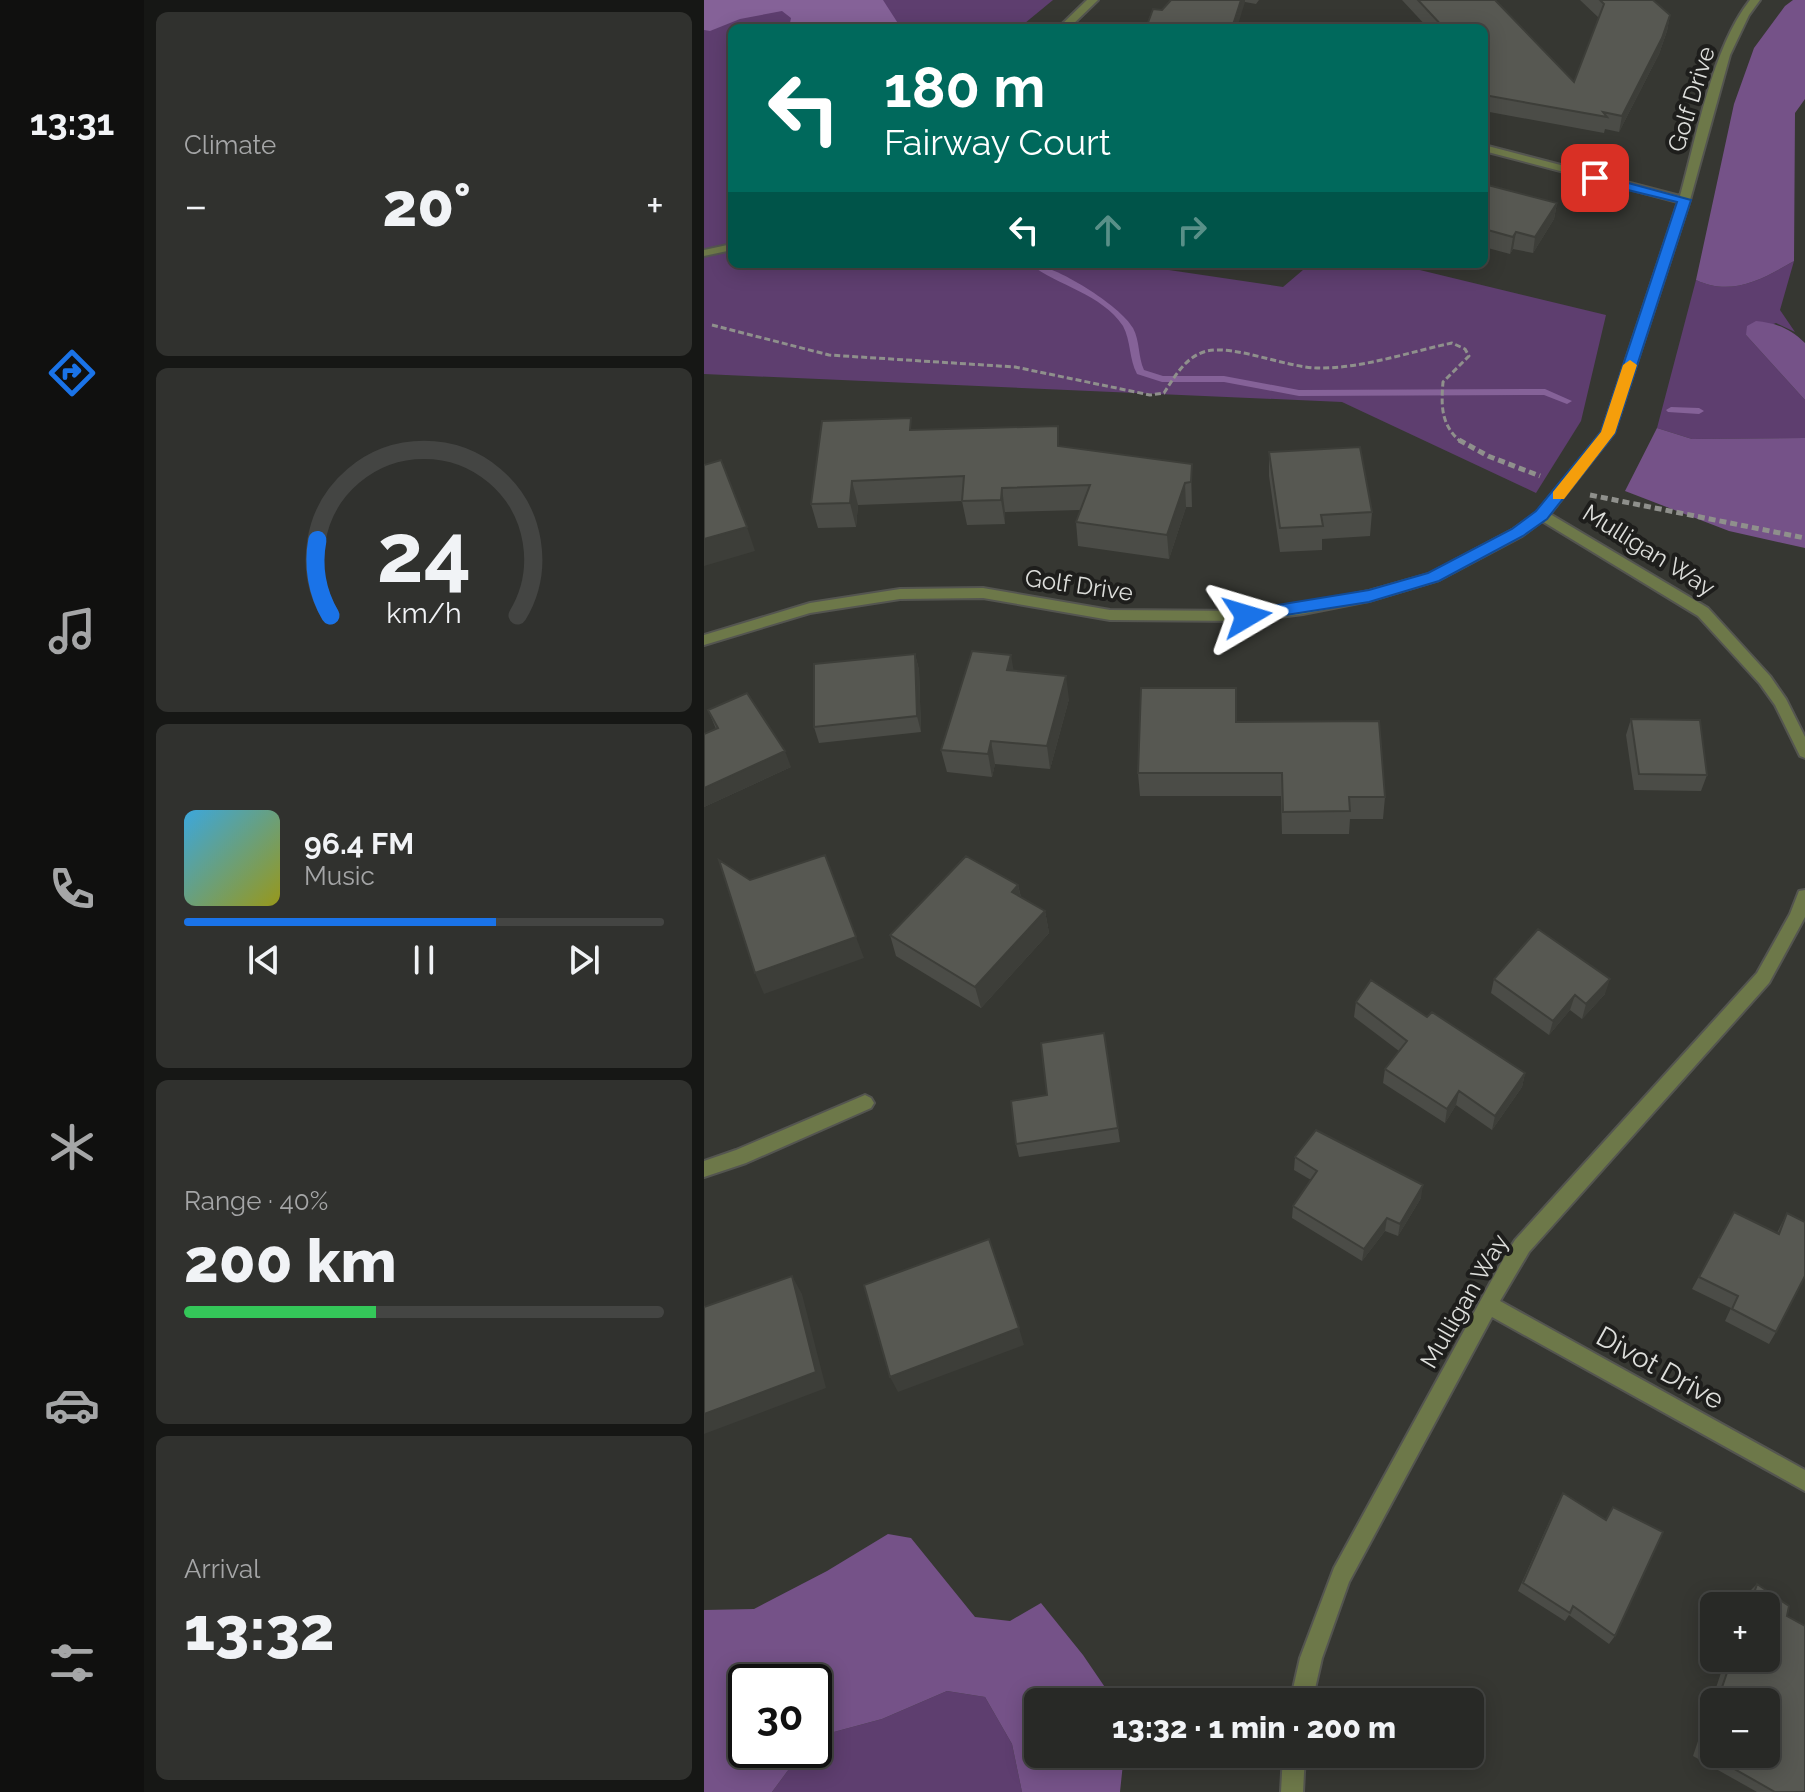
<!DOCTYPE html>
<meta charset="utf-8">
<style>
:root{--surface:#282926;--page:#30312e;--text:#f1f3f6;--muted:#a5a6a7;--line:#444543;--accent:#1a73e8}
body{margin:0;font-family:Raleway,sans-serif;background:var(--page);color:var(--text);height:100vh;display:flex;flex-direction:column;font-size:30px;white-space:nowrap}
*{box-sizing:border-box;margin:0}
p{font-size:26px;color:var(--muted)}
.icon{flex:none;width:44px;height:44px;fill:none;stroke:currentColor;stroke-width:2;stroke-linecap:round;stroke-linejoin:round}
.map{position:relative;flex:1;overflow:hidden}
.sheet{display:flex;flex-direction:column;gap:12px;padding:12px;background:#161715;width:560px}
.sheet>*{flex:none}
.guide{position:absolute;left:24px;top:24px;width:760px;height:244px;border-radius:12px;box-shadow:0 4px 20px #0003,0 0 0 2px var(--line);background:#00695c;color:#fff;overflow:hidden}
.fabs{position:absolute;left:996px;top:1592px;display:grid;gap:16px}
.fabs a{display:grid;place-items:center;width:80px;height:80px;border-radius:12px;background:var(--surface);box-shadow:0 4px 20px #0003,0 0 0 2px var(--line);font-size:40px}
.speed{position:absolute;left:24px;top:1664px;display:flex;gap:16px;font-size:40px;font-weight:700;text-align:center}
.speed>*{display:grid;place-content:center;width:104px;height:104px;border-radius:50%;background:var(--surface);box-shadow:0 4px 20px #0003,0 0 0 2px var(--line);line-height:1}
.speed .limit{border:4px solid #111;border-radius:12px;background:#fff;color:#111}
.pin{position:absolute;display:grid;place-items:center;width:68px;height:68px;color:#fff;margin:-34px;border-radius:16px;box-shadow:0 4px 12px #0006}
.me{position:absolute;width:88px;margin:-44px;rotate:83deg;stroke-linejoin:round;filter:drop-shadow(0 0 6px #0008)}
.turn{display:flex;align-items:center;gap:28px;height:168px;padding:0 24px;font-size:36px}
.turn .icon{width:104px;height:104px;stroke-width:2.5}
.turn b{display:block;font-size:56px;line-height:68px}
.lanes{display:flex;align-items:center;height:76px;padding:0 24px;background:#0003;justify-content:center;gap:40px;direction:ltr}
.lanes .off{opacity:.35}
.big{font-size:60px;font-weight:800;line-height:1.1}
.sheet .tile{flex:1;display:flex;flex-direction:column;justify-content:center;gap:12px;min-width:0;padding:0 28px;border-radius:12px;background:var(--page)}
.sheet .dial{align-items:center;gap:0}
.dial svg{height:208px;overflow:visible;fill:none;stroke:var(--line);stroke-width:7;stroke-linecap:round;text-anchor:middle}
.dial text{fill:var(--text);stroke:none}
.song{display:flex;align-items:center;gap:24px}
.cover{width:96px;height:96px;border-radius:12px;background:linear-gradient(135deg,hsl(200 70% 55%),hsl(60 70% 35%))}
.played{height:8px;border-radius:4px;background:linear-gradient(90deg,var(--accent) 65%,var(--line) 65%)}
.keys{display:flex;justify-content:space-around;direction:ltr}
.heat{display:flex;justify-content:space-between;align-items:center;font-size:44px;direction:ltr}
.charge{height:12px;border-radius:6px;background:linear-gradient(90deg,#34c759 40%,var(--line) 0)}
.trip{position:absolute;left:320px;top:1688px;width:460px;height:80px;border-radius:12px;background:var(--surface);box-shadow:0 4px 20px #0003,0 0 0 2px var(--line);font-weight:800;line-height:80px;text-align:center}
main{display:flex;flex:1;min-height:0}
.tabs{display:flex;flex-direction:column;width:144px;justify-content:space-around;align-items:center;background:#10100f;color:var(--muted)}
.tabs .icon{width:56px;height:56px}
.tabs .current{color:var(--accent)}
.tabs b{font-size:36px;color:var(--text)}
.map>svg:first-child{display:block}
</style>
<main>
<nav class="tabs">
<b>13:31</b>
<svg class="icon current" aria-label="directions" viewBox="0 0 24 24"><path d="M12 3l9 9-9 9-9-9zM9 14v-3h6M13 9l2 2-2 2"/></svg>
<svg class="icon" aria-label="music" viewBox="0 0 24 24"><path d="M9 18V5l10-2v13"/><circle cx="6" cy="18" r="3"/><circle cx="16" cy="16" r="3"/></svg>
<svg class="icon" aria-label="phone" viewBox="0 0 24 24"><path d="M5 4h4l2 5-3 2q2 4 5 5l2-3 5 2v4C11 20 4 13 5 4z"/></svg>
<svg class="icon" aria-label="climate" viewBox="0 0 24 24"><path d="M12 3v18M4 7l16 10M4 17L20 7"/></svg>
<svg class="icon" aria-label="car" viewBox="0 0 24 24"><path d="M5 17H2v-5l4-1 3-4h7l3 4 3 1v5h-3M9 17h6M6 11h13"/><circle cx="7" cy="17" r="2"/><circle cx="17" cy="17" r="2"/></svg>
<svg class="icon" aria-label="filters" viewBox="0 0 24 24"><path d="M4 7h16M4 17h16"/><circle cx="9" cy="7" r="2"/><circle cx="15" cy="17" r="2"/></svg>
</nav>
<section class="sheet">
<div class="tile"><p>Climate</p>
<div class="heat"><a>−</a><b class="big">20°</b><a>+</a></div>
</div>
<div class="tile dial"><svg viewBox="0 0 100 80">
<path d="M14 69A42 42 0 1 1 86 69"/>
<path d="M14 69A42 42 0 0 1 9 40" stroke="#1a73e8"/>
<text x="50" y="56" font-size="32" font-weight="700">24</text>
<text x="50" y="72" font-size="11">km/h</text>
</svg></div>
<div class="tile">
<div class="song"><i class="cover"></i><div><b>96.4 FM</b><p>Music</p></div></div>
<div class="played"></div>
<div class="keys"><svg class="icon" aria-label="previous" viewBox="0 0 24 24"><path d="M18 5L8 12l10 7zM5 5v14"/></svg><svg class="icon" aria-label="pause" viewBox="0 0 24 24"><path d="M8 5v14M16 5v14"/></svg><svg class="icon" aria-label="next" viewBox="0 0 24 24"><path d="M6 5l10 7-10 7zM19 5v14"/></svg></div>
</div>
<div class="tile"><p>Range · 40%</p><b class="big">200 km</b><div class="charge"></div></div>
<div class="tile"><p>Arrival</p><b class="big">13:32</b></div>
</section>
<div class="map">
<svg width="1101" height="1792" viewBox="0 0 1101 1792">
<rect width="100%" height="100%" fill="#363732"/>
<path fill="#5e3e6f" d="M0,0h349l-34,28h-287v236h422l8,5 121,18 27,-23h85l211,51 -25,106 -45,72 -194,-91 -638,-28z
M1090,261l-14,49 15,22 -19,-9 -30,12 59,65v38l-113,1 -35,-11 39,-148c36,17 67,-1 98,-19z
M243,1691l38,6 27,47 10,48h-250l17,-23 41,-36 52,-14z"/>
<path fill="#755288" d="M1089,0h12v99l-10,14 -1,148c-31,18 -62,36 -98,19l38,-176 20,-56 31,-42z
M1052,321c20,2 34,7 49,22v57l-59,-65 1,-9z
M953,428l35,11 113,-1v110l-76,-17 -104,-40z
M184,1534l23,4 64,79 35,4 31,-18 42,52 32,47h-77v52h86l-4,38h-98l-10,-48 -27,-47 -38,-6 -65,28 -52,14 -16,14v-65h-68v68h65l-22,19 -17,23h-68v-182l50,-1 73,-38z"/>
<path fill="#856298" d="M0,0h179l18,28h-112l2,-10 -9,-7 -42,8 -30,12 -6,-1z"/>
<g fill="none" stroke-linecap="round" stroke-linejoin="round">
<path fill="#856298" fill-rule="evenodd" d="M326,264c24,0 91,42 103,64 7,13 5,29 11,42l19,6h61l75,14 246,-1 27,12 -5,3 -23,-9 -245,1 -75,-14h-62l-25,-8c-8,-15 -6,-33 -14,-48 -21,-32 -65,-40 -93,-62z
M967,407l28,1 5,3 -5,3 -31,-2 -2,-2z"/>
<defs>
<path id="lane" d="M28,244v6l-28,6v-6z"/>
<path id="street" d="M383,0h11l-29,28h-11z
M1046,0h10l-11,15 -19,40 -40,145 -76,233 -64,81 158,94 62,68 16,23 19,38v21l-5,-2 -25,-51 -15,-21 -62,-68 -156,-95 -20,15 -83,44 -70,21 -66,13 -56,7 -137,-1 -127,-22 -83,1 -90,14 -106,32v-10l106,-32 90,-14 83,-1 127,22 137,1 56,-7 66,-13 60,-17 83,-44 25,-18 65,-80 76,-230 -194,-51v-6l196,51c17,-60 32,-148 70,-196z
M1101,890v27l-36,66 -240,269 -29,49 305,169v21l-313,-174 -143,265 -27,76 -10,44h-22l10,-44 34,-90 171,-312 10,-16 242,-267 33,-59 9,-23z
M161,1095l6,3 3,5 -3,5 -125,55 -42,14v-16l32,-11z
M579,1754h22l-2,38h-22z"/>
</defs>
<use href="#lane" stroke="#545550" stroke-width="4"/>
<use href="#street" stroke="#545550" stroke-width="4"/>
<path stroke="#8f908c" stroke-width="3" stroke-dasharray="6 3" stroke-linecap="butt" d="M8,325l117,30 186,12 135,28 14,-2c11,-17 22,-37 43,-42 28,-6 78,16 110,17 44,1 92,-16 135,-25l13,6 4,7 -26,26c-2,25 -2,43 18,60"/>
<path stroke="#8f908c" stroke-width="5" stroke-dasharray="7 4" stroke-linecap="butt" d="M755,440l29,16 52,20
M886,495l215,43"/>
<use href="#lane" fill="#6d7849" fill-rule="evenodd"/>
<use href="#street" fill="#6d7849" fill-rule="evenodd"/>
</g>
<path fill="#4b4c47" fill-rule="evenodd" d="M467,0h88l-3,4 -11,-2 -83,8z
M698,0h93l79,82 25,-64 -19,-18h73l17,15 -3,16 -8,23 -40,78 -14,-3 -1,4 -120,-22v-83h-56z
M780,184l73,19 -3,16 -21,34 -20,-4 -3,5 -26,-7z
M210,430l147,17 131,17v43h-6l-17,52 -91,-13 -2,-24 4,-12 -75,2v12l-38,1 -5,-24 -104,4 -2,22 -38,1 -7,-24z
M565,452l103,60 -2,24 -48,3v11l-42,2 -11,-76z
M211,654l4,16 2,62 -102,11 -5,-16z
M310,671l55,28 -19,70 -55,-5 -3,13 -45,-5 -6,-22z
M4,710l83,57 -87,40v-73l12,-5z
M927,719l76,56 -6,16 -67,-1 -8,-55z
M532,722l149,75 -2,22h-33l-1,15h-67l-1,-38h-141l-2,-23z
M314,885l3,12 24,14 4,22 -68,75 -85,-52 -6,-21z
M790,979l111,15 -23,25 -12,-9 -21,25 -58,-42z
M652,1002l71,15 98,56 -3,14 -30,43 -36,-25 -11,18 -62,-40 2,-14 14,-18 -45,-34z
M400,1033l16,109 -101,15 -3,-13 31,-49z
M591,1157l126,41 -23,38 -13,-5 -23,30 -70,-43 1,-12 18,-26 -17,-10z
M1030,1212l43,21 10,-20 -11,119 -7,12 -44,-23 6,-13 -39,-19z
M854,1502l48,18 7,-13 2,129 -6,8 -40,-29 -4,6 -47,-30z
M1053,1584l30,32 18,176h-48l-64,-36 33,-98h40v-52h-22l5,-14zM1010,1702h52l-52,52z"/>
<path fill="#3d3e39" d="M537,0h4v2l-8,26h-5z
M966,15l-3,16 -8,23 -40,78 3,-16z
M853,203l-3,16 -21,34 2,-16z
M812,232l-3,17 -3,5 3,-17z
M488,464v43l-1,-25z
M148,481l6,24 -2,22 -6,-24z
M481,483l1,24 -17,52 -2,-24z
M298,488l3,24v12l-4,-24z
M43,527l8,24 -51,15v-27z
M211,654l4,16 2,62 -4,-16z
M307,655l4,23 -8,-8z
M362,676l3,23 -19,70 -3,-23z
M287,741l4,23 -3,13 -4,-23z
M81,751l6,16 -87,40v-19z
M314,885l5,22 -11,-15z
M341,911l4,22 -68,75 -6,-21z
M152,937l8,21 -100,36 -9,-21z
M906,979l-5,15 -23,25 4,-15z
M871,995l-5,15 -21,25 4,-14z
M821,1073l-3,14 -30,43 3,-14z
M755,1091l-3,14 -11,18 2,-14z
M719,1185l-2,13 -23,38 2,-12z
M683,1218l-2,13 -23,30 2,-12z
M88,1276l10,18 24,94 -122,46v-20z
M315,1328l5,17 -126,47 -8,-15z"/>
<path fill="#575852" stroke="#3d3e39" stroke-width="2" d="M467,0h70l-9,28h-86l7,-19 9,1z
M714,0h77l79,82 30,-78 -4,-4h53l17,15 -8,23 -40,78 -19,-4 4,5 -123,-22v-67h-40z
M780,184l73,19 -22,34 -19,-5 -3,5 -29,-8z
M207,418l-1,12 148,-4v20l134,18 -1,18 -6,1 -18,52 -91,-13 14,-37 -88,3 -1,12 -39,1 2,-25 -112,5 -2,22 -39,1 11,-83z
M656,447l12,65 -51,3 2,11 -43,2 -11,-76z
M17,460l26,67 -43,12v-74z
M268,651l39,4 -4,15 59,6 -19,70 -56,-5 -3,13 -47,-4z
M211,654l2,62 -103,11v-63z
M437,688h95v34l143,-1 6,76h-36l1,14 -67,1 -1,-39h-144z
M43,693l38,58 -81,37v-54l14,-6 -10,-18z
M927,719l69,1 7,55 -68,-1z
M121,855l31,82 -101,36 -36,-113 31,20z
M262,856l52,29 -6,7 33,19 -70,76 -85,-52z
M834,929l72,50 -24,25 -11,-9 -22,26 -59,-42z
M667,980l56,37 5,-5 93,61 -30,43 -36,-25 -12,18 -62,-40 22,-28 -51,-39z
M400,1033l14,95 -102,16 -5,-43 36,-6 -6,-52z
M612,1130l107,55 -23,39 -13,-6 -23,31 -71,-43 24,-35 -22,-14z
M1030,1212l45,22 8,-21 18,9v54l-29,56 -44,-23 6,-13 -39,-19z
M285,1239l30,89 -129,49 -26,-92z
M88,1276l24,96 -112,42v-107z
M859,1493l43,27 7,-13 50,25 -48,104 -42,-30 -3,7 -47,-30z
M1053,1584l32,22 -2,10 18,10v166h-30l-74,-42 13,-38v42h52v-52h-49l15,-44h34v-52h-16z"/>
<path fill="#1a73e8" stroke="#114b97" stroke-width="2" d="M891,174l96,26 -76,233 -68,86 -24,17 -84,45 -70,21 -122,19 -6,-1 -2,-4 8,-6 122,-20 59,-17 84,-44 24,-18 65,-79 76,-230 -86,-21 -2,-3z"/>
<path fill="#f59e0b" d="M926,360l7,5 -22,68 -51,66h-11v-7l48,-60 22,-67z"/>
<g text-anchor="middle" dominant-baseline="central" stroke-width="8" stroke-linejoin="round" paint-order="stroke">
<g font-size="24" fill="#dddedb" stroke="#1e1e1c">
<text transform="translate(987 99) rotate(-73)">Golf Drive</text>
<text transform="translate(945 550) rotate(32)">Mulligan Way</text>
<text transform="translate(375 585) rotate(8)">Golf Drive</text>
<text transform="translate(760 1301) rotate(-60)">Mulligan Way</text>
</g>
<g font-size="28" fill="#dddedb" stroke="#1e1e1c">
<text transform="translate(956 1368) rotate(29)">Divot Drive</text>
</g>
</g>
</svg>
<div class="fabs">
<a>+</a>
<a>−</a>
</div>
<div class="speed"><div class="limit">30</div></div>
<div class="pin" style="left:891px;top:178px;background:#d93025"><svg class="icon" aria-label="arrive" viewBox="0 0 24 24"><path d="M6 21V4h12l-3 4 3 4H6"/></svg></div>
<svg class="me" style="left:543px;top:616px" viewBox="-20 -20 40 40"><path d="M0-17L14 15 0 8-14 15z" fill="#1a73e8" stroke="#fff" stroke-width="4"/></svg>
<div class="trip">13:32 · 1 min · 200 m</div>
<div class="guide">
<div class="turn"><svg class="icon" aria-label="left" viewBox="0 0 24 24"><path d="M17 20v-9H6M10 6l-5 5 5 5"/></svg><div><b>180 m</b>Fairway Court</div></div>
<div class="lanes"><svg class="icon" aria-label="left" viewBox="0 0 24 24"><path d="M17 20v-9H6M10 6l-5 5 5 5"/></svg><svg class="icon off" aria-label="ahead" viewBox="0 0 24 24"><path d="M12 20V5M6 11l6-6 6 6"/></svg><svg class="icon off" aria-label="right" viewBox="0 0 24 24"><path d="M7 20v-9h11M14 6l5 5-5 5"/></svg></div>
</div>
</div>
</main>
